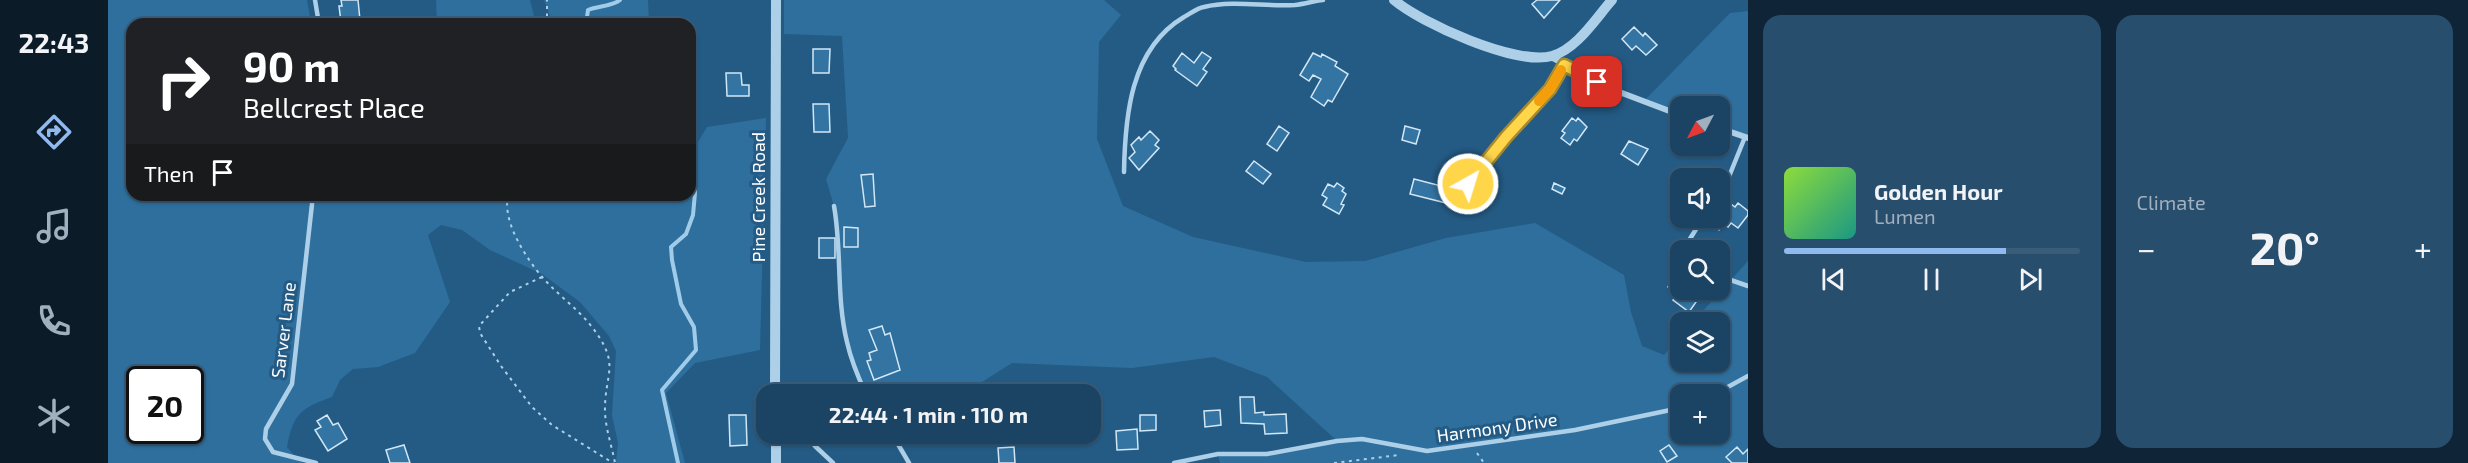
<!DOCTYPE html>
<meta charset="utf-8">
<style>
:root{--surface:#1b4464;--page:#284e6d;--text:#f1f3f6;--muted:#a0b0bf;--line:#395c78;--accent:#90b9f0}
body{margin:0;font-family:"Exo 2",sans-serif;background:var(--page);color:var(--text);height:100vh;display:flex;flex-direction:column;font-size:22px;white-space:nowrap}
*{box-sizing:border-box;margin:0}
p{font-size:20px;color:var(--muted)}
.icon{flex:none;width:33px;height:33px;fill:none;stroke:currentColor;stroke-width:2;stroke-linecap:round;stroke-linejoin:round}
.map{position:relative;flex:1;overflow:hidden}
.panel{display:flex;flex-direction:column;gap:15px;padding:15px;background:#0f2537;width:720px}
.panel>*{flex:none}
.hud{position:absolute;left:18px;top:18px;width:570px;height:183px;border-radius:18px;box-shadow:0 2px 4px #0004,0 0 0 2px var(--line);background:#202124;color:#fff;overflow:hidden}
.needle{width:39px;rotate:229deg}
.buttons{position:absolute;left:1562px;top:96px;display:grid;gap:12px}
.buttons a{display:grid;place-items:center;width:60px;height:60px;border-radius:12px;background:var(--surface);box-shadow:0 2px 4px #0004,0 0 0 2px var(--line);font-size:30px}
.speed{position:absolute;left:18px;top:366px;display:flex;gap:12px;font-size:30px;font-weight:700;text-align:center}
.speed>*{display:grid;place-content:center;width:78px;height:78px;border-radius:50%;background:var(--surface);box-shadow:0 2px 4px #0004,0 0 0 2px var(--line);line-height:1}
.speed .limit{border:3px solid #111;border-radius:9px;background:#fff;color:#111}
.pin{position:absolute;display:grid;place-items:center;width:51px;height:51px;color:#fff;margin:-26px;border-radius:12px;box-shadow:0 3px 9px #0006}
.me{position:absolute;width:66px;margin:-33px;rotate:39deg;stroke-linejoin:round;filter:drop-shadow(0 0 4px #0008)}
.turn{display:flex;align-items:center;gap:21px;height:126px;padding:0 18px;font-size:27px}
.turn .icon{width:78px;height:78px;stroke-width:2.5}
.turn b{display:block;font-size:42px;line-height:51px}
.then{display:flex;align-items:center;height:57px;padding:0 18px;background:#0003;gap:12px;font-size:22px}
.big{font-size:45px;font-weight:700;line-height:1.1}
.panel .card{flex:1;display:flex;flex-direction:column;justify-content:center;gap:9px;min-width:0;padding:0 21px;border-radius:18px;background:var(--page)}
.song{display:flex;align-items:center;gap:18px}
.cover{width:72px;height:72px;border-radius:9px;background:linear-gradient(135deg,hsl(90 70% 55%),hsl(170 70% 35%))}
.played{height:6px;border-radius:3px;background:linear-gradient(90deg,var(--accent) 75%,var(--line) 75%)}
.keys{display:flex;justify-content:space-around;direction:ltr}
.heat{display:flex;justify-content:space-between;align-items:center;font-size:33px;direction:ltr}
.panel .tiles{flex:1;display:grid;gap:15px;grid-template-columns:repeat(2,1fr)}
.trip{position:absolute;left:648px;top:384px;width:345px;height:60px;border-radius:18px;background:var(--surface);box-shadow:0 2px 4px #0004,0 0 0 2px var(--line);font-weight:700;line-height:60px;text-align:center}
main{display:flex;flex:1;min-height:0}
.dock{display:flex;flex-direction:column;width:108px;justify-content:space-around;align-items:center;background:#0b1b28;color:var(--muted)}
.dock .icon{width:42px;height:42px}
.dock .on{color:var(--accent)}
.dock b{font-size:27px;color:var(--text)}
.map>svg:first-child{display:block}
</style>
<main>
<nav class="dock">
<b>22:43</b>
<svg class="icon on" aria-label="directions" viewBox="0 0 24 24"><path d="M12 3l9 9-9 9-9-9zM9 14v-3h6M13 9l2 2-2 2"/></svg>
<svg class="icon" aria-label="music" viewBox="0 0 24 24"><path d="M9 18V5l10-2v13"/><circle cx="6" cy="18" r="3"/><circle cx="16" cy="16" r="3"/></svg>
<svg class="icon" aria-label="phone" viewBox="0 0 24 24"><path d="M5 4h4l2 5-3 2q2 4 5 5l2-3 5 2v4C11 20 4 13 5 4z"/></svg>
<svg class="icon" aria-label="climate" viewBox="0 0 24 24"><path d="M12 3v18M4 7l16 10M4 17L20 7"/></svg>
</nav>
<div class="map">
<svg width="1640" height="463" viewBox="0 0 1640 463">
<rect width="100%" height="100%" fill="#245b85"/>
<path fill="#2e6f9d" fill-rule="evenodd" d="M0,0h199l4,23 5,1h-184v171h558v-40l17,-28 59,-9 -6,232 -65,13 -29,30 19,70h-69l2,-20 -6,-28 4,-64 -7,-15 -29,-34 -38,-28 -52,-24 -28,-20 -21,-5 -13,10 22,67 -35,51 -37,14 -25,2 -13,11 -8,17c-31,11 -39,17 -45,50l12,14 5,2h-196zM32,380h50v50h-50z
M328,0h94l6,24h-99z
M436,0h104l1,24h-96z
M676,0h320l17,15 -22,27 -2,97 26,67 70,31 113,25 59,-1 81,-23 89,-15 89,52 7,37 11,34 22,9 16,-18v25h39v-40h-26l55,-61v202h-528l-2,-9h49l69,-14 -69,-63 -53,-20 -82,11 -120,-5 -49,31h-74l-28,-11 -15,-43 -12,-134 -8,-27 22,-41 -6,-102 -58,-2zM1572,394h39v40h-39z
M1640,11v127l-29,-10v-22h-39v9l-37,-13 87,-89z"/>
<g fill="none" stroke-linecap="round" stroke-linejoin="round">
<path stroke="#a1cce9" stroke-width="4" d="M478,24l2,-14c10,-4 25,-4 32,-10
M570,463l-16,-73 34,-40 -2,-23 -13,-23 -9,-44 -1,-13 15,-13 7,-19 2,-22 -3,-46 4,-37 -6,-4"/>
</g>
<path fill="#3474a2" stroke="#d1e7f6" stroke-width="1.5" d="M233,0h17l2,20 -19,2 -2,-16h3z
M1429,0h23l-16,18 -12,-14z
M1526,27l9,9 2,-3 12,12 -11,10 -10,-9 -4,4 -10,-11z
M705,49h17l-1,24h-16z
M1094,52l9,6 -8,11 4,3 -10,14 -22,-16 1,-1 -3,-3 9,-13 12,10z
M1205,53l8,4 1,-3 15,8 -2,4 13,8 -16,28 -4,-2 -4,6 -13,-9 10,-18 -8,-4 -4,6 -9,-6z
M618,73h15l1,12h7v11h-22z
M705,104h16l1,28h-16z
M1464,118l4,3 2,-3 9,9 -10,14 -3,-2 -4,6 -9,-7 4,-5 -3,-2z
M1171,126l10,7 -12,18 -10,-7z
M1297,126l15,4 -4,14 -14,-4z
M1042,131l9,9 -4,5 4,3 -20,22 -10,-12 6,-6 -4,-7 8,-8 2,3z
M1521,141l19,8 -10,16 -17,-11z
M1146,161l17,13 -8,10 -17,-13z
M1580,169l12,9h-19z
M765,174l2,32 -10,1 -4,-32z
M1306,179l35,9 -3,15 -36,-9z
M1572,180v22l-10,-8z
M1229,183l7,5 -2,3 4,3 -5,10 3,1 -5,9 -16,-9 4,-7 -5,-3 6,-11 6,3z
M1446,183l11,5 -3,6 -10,-5z
M1619,201l8,6 3,-4 10,8v4l-10,13 -7,-5 -3,4 -5,-3 -4,6 -9,-7 5,-5h4v-7z
M736,227l14,1v19h-14z
M711,238h16v20h-16z
M1567,278l5,4v3l-6,7 -6,-5z
M1573,290h13l7,5 -12,17 -16,-12z
M774,326l3,9 5,-2 10,37 -26,10 -7,-19 4,-1 -2,-7 8,-3 -8,-20z
M1132,397h14l1,16 9,-1v3l22,-1 1,19 -22,1 -1,-10 -23,-1z
M1112,410l1,15 -16,2 -1,-16z
M219,415l6,10 5,-2 9,16 -19,12 -13,-21 6,-3 -4,-6z
M621,415h17l1,30 -17,1z
M1032,415h16v15l-16,1z
M1029,429l1,20 -21,1 -1,-19z
M296,445l6,18h-20l-4,-13z
M1561,445l8,11 -10,6 -7,-11z
M906,447l1,16h-16l-1,-15z
M1629,447l6,7 5,-5v14h-16l-6,-6z"/>
<g fill="none" stroke-linecap="round" stroke-linejoin="round">
<path stroke="#add0e8" stroke-width="2" stroke-dasharray="3 4.5" stroke-linecap="butt" d="M439,24v-24
M400,195c-6,27 18,63 35,83 15,17 35,31 49,49 30,39 12,45 13,86 1,17 7,34 10,50
M434,277l-32,15 -31,34 1,7 21,33 31,41 20,18 61,38
M1369,453l7,10
M1226,463l65,-8"/>
<path stroke="#add0e8" stroke-width="4.5" d="M207,0l4,24
M1016,172c1,-55 6,-123 60,-155 6,-3 13,-9 20,-10 30,-7 61,0 91,-2 9,-1 19,-4 28,-5
M1360,184l38,-47 44,-48 14,-24
M1611,193l9,-14 17,-42
M205,195l-21,189 -26,45 -1,10 8,13 43,11
M726,206c8,44 2,91 13,136 4,18 11,35 19,52
M1575,250l20,-32
M1611,276l29,10
M1607,394l33,-18
M697,434l10,12 18,17
M784,434l17,29
M1066,463l44,-9h49l70,-13 25,-2 65,12 148,-21 105,-22"/>
<path stroke="#add0e8" stroke-width="6" d="M1443,57l63,33 66,25
M1611,128l29,10"/>
<path stroke="#add0e8" stroke-width="10" d="M1286,0c27,23 122,66 158,56 25,-7 44,-38 60,-56
M667,394l1,-394
M668,434v29"/>
</g>
<g fill="none" stroke-linecap="round" stroke-linejoin="round">
<defs>
<path id="route" d="M1360,184l38,-47 44,-48 14,-24 33,17"/>
</defs>
<use href="#route" stroke="#a68a30" stroke-width="15"/>
<use href="#route" stroke="#ffd54a" stroke-width="10"/>
<path stroke="#f59e0b" stroke-width="10" d="M1431,101l11,-12 11,-19"/>
</g>
<g text-anchor="middle" dominant-baseline="central" stroke-width="6" stroke-linejoin="round" paint-order="stroke">
<g font-size="18" fill="#fff" stroke="#245b85">
<text transform="translate(650 197) rotate(-90)">Pine Creek Road</text>
<text transform="translate(175 330) rotate(-83)">Sarver Lane</text>
<text transform="translate(1389 427) rotate(-8)">Harmony Drive</text>
</g>
</g>
</svg>
<div class="buttons">
<a><svg class="needle" viewBox="-14 -14 28 28"><path d="M0-13l5 13h-10z" fill="#e53935"/><path d="M0 13l5-13h-10z" fill="#a0b0bf"/></svg></a>
<a><svg class="icon" aria-label="sound" viewBox="0 0 24 24"><path d="M4 9h4l5-4v14l-5-4H4zM17 9q2 3 0 6"/></svg></a>
<a><svg class="icon" aria-label="search" viewBox="0 0 24 24"><circle cx="10" cy="10" r="6"/><path d="M15 15l6 6"/></svg></a>
<a><svg class="icon" aria-label="layers" viewBox="0 0 24 24"><path d="M12 4l9 5-9 5-9-5zM3 14l9 5 9-5"/></svg></a>
<a>+</a>
</div>
<div class="speed"><div class="limit">20</div></div>
<div class="pin" style="left:1489px;top:82px;background:#d93025"><svg class="icon" aria-label="arrive" viewBox="0 0 24 24"><path d="M6 21V4h12l-3 4 3 4H6"/></svg></div>
<svg class="me" style="left:1360px;top:184px" viewBox="-20 -20 40 40"><circle r="17" fill="#ffd54a" stroke="#fff" stroke-width="3"/><path d="M0-11L8 9 0 5-8 9z" fill="#fff"/></svg>
<div class="trip">22:44 · 1 min · 110 m</div>
<div class="hud">
<div class="turn"><svg class="icon" aria-label="right" viewBox="0 0 24 24"><path d="M7 20v-9h11M14 6l5 5-5 5"/></svg><div><b>90 m</b>Bellcrest Place</div></div>
<div class="then">Then<svg class="icon" aria-label="arrive" viewBox="0 0 24 24"><path d="M6 21V4h12l-3 4 3 4H6"/></svg></div>
</div>
</div>
<section class="panel">
<div class="tiles">
<div class="card">
<div class="song"><i class="cover"></i><div><b>Golden Hour</b><p>Lumen</p></div></div>
<div class="played"></div>
<div class="keys"><svg class="icon" aria-label="previous" viewBox="0 0 24 24"><path d="M18 5L8 12l10 7zM5 5v14"/></svg><svg class="icon" aria-label="pause" viewBox="0 0 24 24"><path d="M8 5v14M16 5v14"/></svg><svg class="icon" aria-label="next" viewBox="0 0 24 24"><path d="M6 5l10 7-10 7zM19 5v14"/></svg></div>
</div>
<div class="card"><p>Climate</p>
<div class="heat"><a>−</a><b class="big">20°</b><a>+</a></div>
</div>
</div>
</section>
</main>
